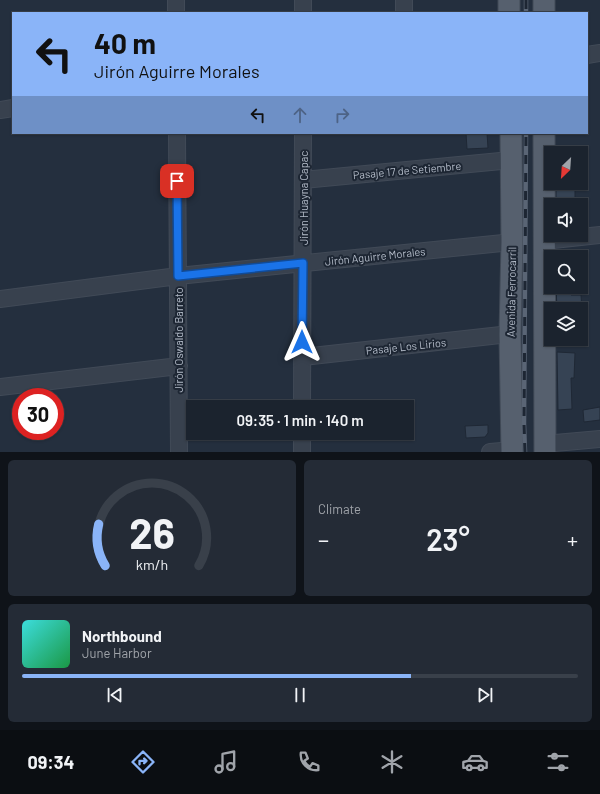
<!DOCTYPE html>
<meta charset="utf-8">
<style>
:root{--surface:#1b232e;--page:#242b36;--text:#f1f3f6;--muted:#a0a4aa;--line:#39404a;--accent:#8ab4f8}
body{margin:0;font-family:Barlow,sans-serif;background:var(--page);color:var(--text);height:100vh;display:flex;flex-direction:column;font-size:15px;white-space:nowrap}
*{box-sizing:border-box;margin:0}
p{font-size:13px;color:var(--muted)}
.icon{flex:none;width:22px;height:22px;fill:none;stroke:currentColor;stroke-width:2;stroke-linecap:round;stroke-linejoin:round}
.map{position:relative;height:452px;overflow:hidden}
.side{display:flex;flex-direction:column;gap:8px;padding:8px;background:#0f1319;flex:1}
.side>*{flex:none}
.hud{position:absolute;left:12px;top:12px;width:576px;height:122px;border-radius:0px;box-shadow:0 1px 3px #0004,0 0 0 1px var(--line);background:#8ab4f8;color:#111;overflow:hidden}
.needle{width:26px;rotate:205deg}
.controls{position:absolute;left:544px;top:146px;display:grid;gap:8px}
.controls a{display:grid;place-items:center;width:44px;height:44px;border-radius:0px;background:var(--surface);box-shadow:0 1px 3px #0004,0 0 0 1px var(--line);font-size:20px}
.speed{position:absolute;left:12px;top:388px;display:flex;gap:8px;font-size:20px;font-weight:700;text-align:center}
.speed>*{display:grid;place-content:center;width:52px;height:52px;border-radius:50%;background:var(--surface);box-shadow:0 1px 3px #0004,0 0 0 1px var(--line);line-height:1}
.speed .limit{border:6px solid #d22;background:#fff;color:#111}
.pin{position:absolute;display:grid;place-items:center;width:34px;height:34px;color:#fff;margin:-17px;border-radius:8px;box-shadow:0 2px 6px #0006}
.me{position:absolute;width:44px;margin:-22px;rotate:0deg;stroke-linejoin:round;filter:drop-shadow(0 0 3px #0008)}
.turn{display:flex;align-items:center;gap:14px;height:84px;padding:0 16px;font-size:18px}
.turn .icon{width:52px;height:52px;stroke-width:2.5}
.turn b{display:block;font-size:28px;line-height:34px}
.lanes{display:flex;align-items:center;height:38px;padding:0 16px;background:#0003;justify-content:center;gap:20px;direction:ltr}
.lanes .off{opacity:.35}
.big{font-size:30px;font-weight:600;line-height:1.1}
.side .card{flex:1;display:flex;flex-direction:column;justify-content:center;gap:6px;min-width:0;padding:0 14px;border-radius:6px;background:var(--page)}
.side .dial{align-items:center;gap:0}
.dial svg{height:104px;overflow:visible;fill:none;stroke:var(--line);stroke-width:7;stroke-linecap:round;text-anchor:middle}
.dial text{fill:var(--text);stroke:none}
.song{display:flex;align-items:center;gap:12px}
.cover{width:48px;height:48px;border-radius:6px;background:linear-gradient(135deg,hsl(180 70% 55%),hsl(140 70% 35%))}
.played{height:4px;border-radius:2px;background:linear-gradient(90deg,var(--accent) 70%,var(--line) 70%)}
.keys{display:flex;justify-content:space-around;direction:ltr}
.heat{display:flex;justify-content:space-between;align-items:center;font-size:22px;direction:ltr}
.side .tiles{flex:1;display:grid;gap:8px;grid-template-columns:1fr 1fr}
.card:last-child{grid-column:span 2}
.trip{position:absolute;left:186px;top:400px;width:228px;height:40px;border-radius:0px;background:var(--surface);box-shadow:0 1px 3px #0004,0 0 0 1px var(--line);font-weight:600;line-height:40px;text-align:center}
.dock{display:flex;height:64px;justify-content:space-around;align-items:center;background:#0b0e12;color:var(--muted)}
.dock .icon{width:28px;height:28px}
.dock .on{color:var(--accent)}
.dock b{font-size:18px;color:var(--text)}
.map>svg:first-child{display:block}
</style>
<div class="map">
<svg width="600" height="452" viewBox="0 0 600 452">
<rect width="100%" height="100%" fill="#242f3e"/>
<path fill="#364354" stroke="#1f2835" d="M466,133h21l1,15 -21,1z
M556,183h19v22h-19z
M556,287h15v8h10l1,14h-25z
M557,352l18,1 -1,25h-3l1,31 -14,1z
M600,407v13l-16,2 -1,-12z
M488,425v8l-3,4 -19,1 -1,-12z"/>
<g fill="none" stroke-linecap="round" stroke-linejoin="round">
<defs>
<path id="minor" d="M176,0v13
M404,0v13
M303,13v-13
M587,55l13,-2
M0,110l13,-2
M177,133l2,319
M303,180l208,-20
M544,241l56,-6
M0,299l178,-23 334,-34
M303,357l207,-23
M0,387l179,-21
M302,407l1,-274
M544,444l56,-5
M302,452v-19
M490,452l22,-2"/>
<path id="major" d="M509,0v13
M544,0v13
M511,133l1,109 -2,92 2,118
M544,133l1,319"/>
</defs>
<use href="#minor" stroke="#414a57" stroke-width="18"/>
<use href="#major" stroke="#414a57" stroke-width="23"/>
<use href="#minor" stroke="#38414e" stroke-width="16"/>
<use href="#major" stroke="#56606e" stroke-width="21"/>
<defs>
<path id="rail" d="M526,0v13
M525,452l-1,-28 2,-291"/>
</defs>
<use href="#rail" stroke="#5a6575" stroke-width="4.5"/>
<use href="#rail" stroke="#1d2633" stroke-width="3" stroke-dasharray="9" stroke-linecap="butt"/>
</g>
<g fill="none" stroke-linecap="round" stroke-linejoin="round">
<defs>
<path id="route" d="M177,181l1,95 125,-13 -1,79"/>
</defs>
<use href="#route" stroke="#114b97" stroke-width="10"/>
<use href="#route" stroke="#1a73e8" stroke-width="7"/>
</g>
<g text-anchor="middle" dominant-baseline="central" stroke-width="4" stroke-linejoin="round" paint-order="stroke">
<g font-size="11" fill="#b4bcc9" stroke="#1d2633">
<text transform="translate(407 170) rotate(-5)">Pasaje 17 de Setiembre</text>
<text transform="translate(303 198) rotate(-90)">Jirón Huayna Capac</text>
<text transform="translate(375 256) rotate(-6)">Jirón Aguirre Morales</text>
<text transform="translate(511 292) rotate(-89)">Avenida Ferrocarril</text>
<text transform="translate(178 340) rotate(-90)">Jirón Oswaldo Barreto</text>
<text transform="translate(406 346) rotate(-6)">Pasaje Los Lirios</text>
</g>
</g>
</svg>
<div class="controls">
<a><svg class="needle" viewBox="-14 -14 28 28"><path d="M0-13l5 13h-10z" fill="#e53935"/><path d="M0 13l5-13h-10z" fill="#a0a4aa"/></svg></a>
<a><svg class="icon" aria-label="sound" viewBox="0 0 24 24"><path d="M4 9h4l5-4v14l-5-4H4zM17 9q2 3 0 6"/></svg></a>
<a><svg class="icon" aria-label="search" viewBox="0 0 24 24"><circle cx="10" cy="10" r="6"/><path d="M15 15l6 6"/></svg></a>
<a><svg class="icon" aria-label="layers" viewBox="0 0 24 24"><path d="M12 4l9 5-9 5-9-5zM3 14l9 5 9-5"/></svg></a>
</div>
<div class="speed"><div class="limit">30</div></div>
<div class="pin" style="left:177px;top:181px;background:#d93025"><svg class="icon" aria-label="arrive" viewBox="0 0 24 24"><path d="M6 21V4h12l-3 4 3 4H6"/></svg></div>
<svg class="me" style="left:302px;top:342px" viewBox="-20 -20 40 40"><path d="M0-17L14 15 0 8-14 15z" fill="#1a73e8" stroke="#fff" stroke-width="4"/></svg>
<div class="trip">09:35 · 1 min · 140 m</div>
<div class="hud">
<div class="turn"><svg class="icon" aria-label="left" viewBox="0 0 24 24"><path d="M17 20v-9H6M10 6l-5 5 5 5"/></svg><div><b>40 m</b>Jirón Aguirre Morales</div></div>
<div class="lanes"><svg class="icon" aria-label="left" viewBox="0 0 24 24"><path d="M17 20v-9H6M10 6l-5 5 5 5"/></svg><svg class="icon off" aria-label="ahead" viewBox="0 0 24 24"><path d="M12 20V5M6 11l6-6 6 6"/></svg><svg class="icon off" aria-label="right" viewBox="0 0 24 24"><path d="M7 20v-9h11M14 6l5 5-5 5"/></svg></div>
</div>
</div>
<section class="side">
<div class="tiles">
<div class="card dial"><svg viewBox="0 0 100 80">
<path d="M14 69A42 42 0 1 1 86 69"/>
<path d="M14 69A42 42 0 0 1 9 37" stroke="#8ab4f8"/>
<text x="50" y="56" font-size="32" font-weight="700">26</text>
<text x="50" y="72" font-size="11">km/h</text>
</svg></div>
<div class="card"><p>Climate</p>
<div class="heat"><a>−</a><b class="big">23°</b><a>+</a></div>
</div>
<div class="card">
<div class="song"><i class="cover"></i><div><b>Northbound</b><p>June Harbor</p></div></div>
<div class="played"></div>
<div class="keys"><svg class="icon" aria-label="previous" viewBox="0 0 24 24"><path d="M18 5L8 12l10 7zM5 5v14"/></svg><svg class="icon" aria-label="pause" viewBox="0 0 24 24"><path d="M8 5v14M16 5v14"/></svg><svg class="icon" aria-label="next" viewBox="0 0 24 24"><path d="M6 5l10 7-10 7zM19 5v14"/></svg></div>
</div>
</div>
</section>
<nav class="dock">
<b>09:34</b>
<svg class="icon on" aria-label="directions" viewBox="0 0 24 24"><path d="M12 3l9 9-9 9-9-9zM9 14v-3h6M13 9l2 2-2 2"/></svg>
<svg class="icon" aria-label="music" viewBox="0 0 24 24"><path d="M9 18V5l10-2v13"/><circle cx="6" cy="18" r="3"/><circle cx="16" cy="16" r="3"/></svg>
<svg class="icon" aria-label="phone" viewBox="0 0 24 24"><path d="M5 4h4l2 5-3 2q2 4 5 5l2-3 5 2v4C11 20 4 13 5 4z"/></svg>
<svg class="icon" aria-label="climate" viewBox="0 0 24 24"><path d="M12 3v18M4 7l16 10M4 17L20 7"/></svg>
<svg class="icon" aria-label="car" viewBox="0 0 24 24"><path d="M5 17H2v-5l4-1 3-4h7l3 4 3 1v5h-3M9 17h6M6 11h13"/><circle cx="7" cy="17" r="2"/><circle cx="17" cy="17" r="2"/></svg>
<svg class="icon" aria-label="filters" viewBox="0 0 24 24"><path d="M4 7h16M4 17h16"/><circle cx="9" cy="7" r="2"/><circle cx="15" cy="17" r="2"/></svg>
</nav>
